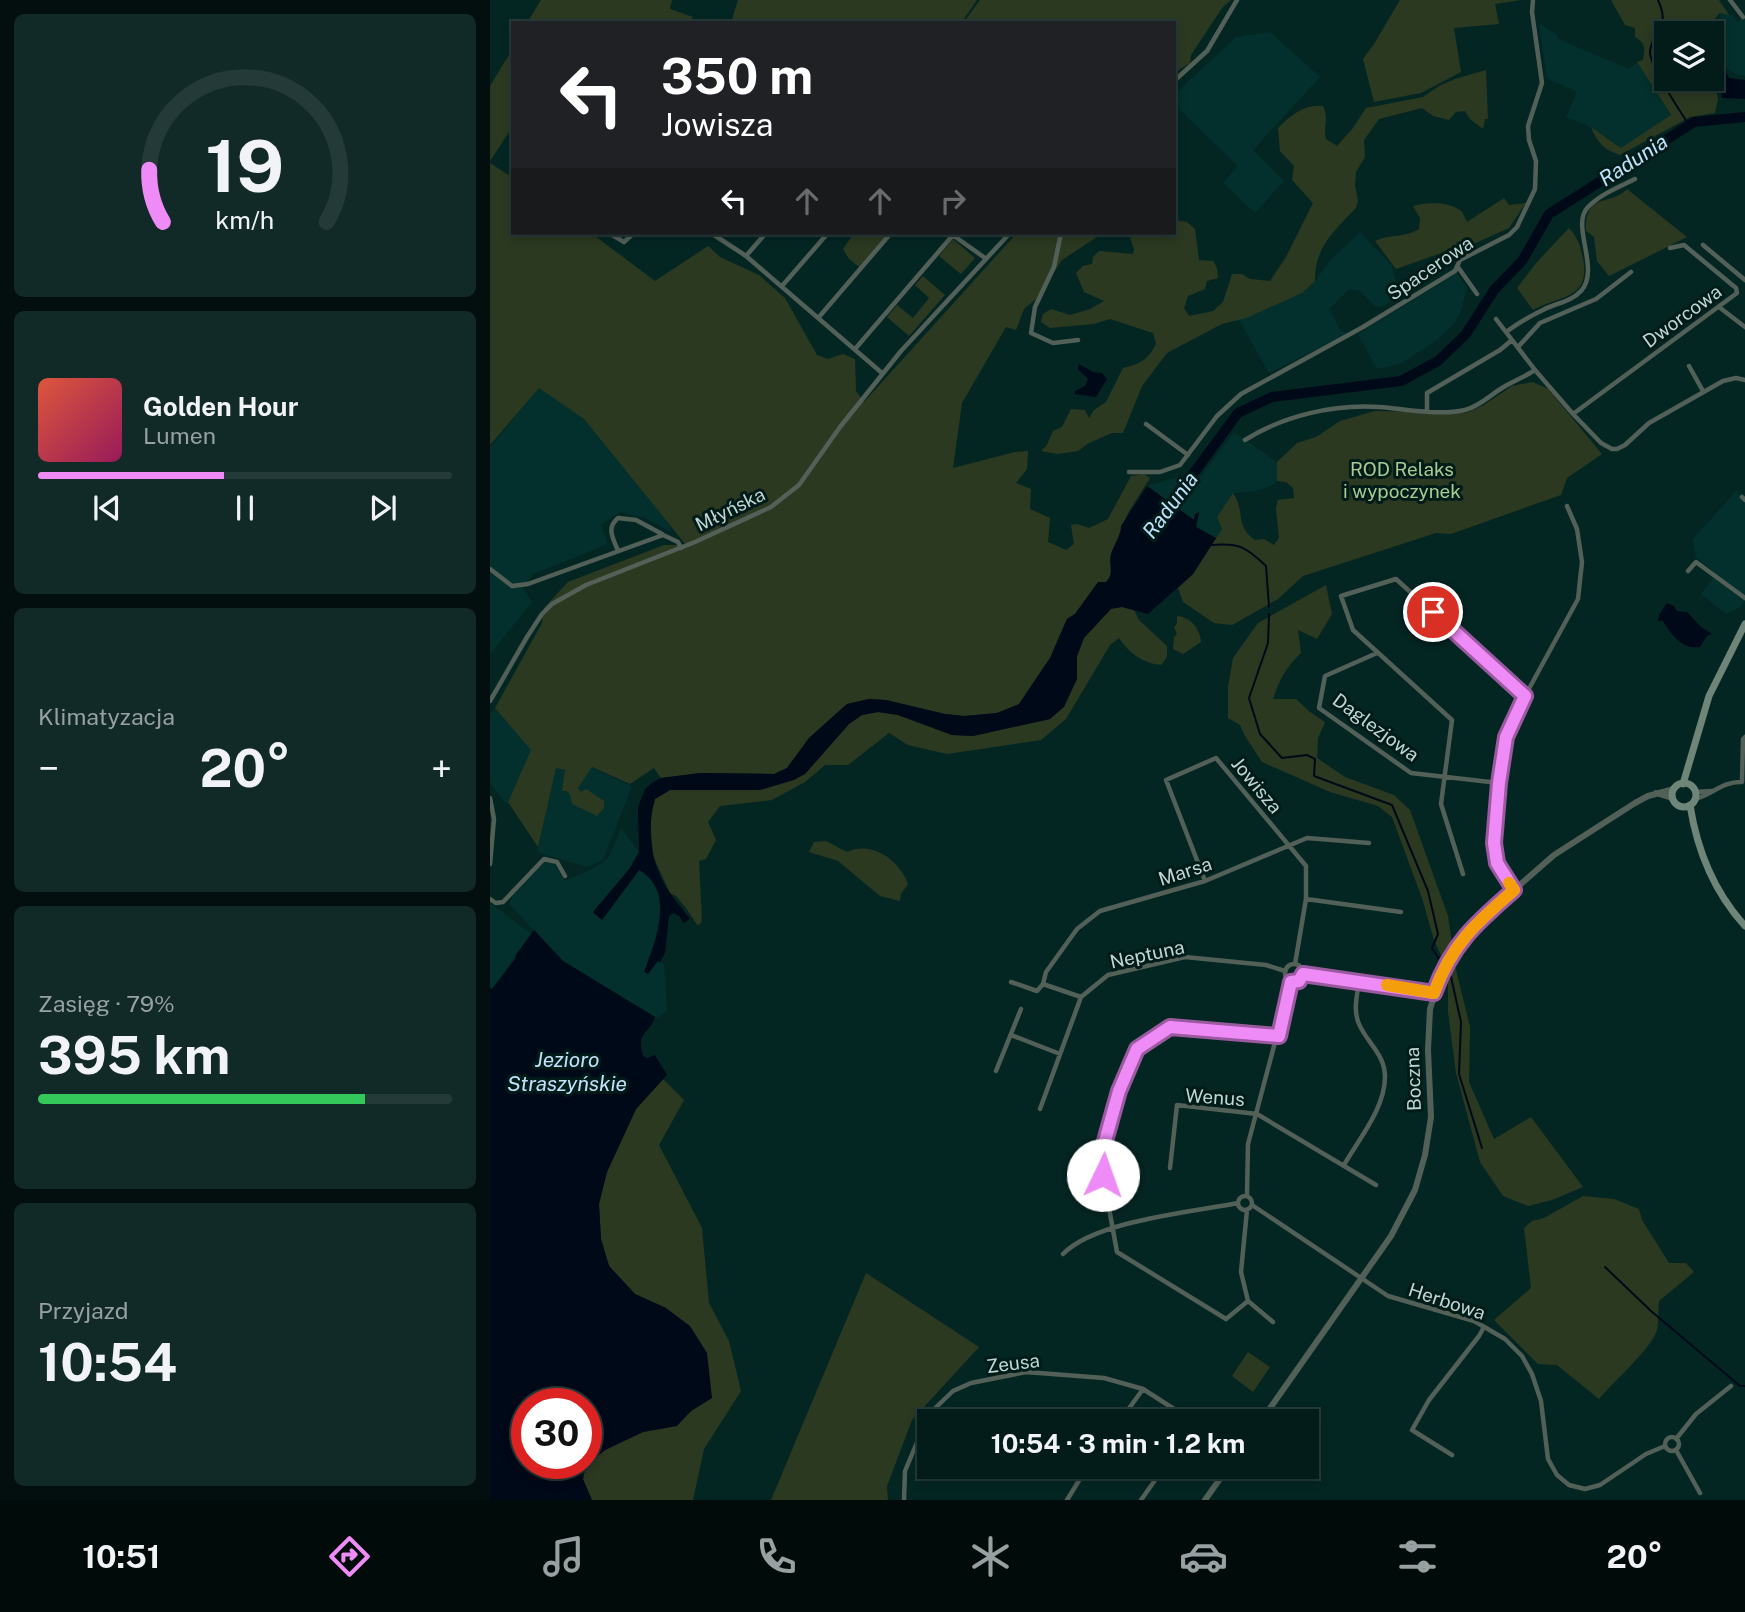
<!DOCTYPE html>
<html lang="pl">
<meta charset="utf-8">
<style>
:root{--surface:#031c1a;--page:#112927;--text:#f1f3f6;--muted:#97a1a2;--line:#243a39;--accent:#ef8bf6}
body{margin:0;font-family:"Public Sans",sans-serif;background:var(--page);color:var(--text);height:100vh;display:flex;flex-direction:column;font-size:26px;white-space:nowrap}
*{box-sizing:border-box;margin:0}
p{font-size:23px;color:var(--muted)}
.icon{flex:none;width:38px;height:38px;fill:none;stroke:currentColor;stroke-width:2;stroke-linecap:round;stroke-linejoin:round}
.map{position:relative;flex:1;overflow:hidden}
.side{display:flex;flex-direction:column;gap:14px;padding:14px;background:#020f0e;width:490px}
.side>*{flex:none}
.banner{position:absolute;left:21px;top:21px;width:665px;height:214px;border-radius:0px;box-shadow:0 4px 10px #0003,0 0 0 2px var(--line);background:#202124;color:#fff;overflow:hidden}
.fabs{position:absolute;left:1164px;top:21px;display:grid;gap:14px}
.fabs a{display:grid;place-items:center;width:70px;height:70px;border-radius:0px;background:var(--surface);box-shadow:0 4px 10px #0003,0 0 0 2px var(--line);font-size:35px}
.speed{position:absolute;left:21px;top:1388px;display:flex;gap:14px;font-size:35px;font-weight:700;text-align:center}
.speed>*{display:grid;place-content:center;width:91px;height:91px;border-radius:50%;background:var(--surface);box-shadow:0 4px 10px #0003,0 0 0 2px var(--line);line-height:1}
.speed .limit{border:10px solid #d22;background:#fff;color:#111}
.pin{position:absolute;display:grid;place-items:center;width:60px;height:60px;color:#fff;margin:-30px;border:4px solid #fff;border-radius:50%;box-shadow:0 2px 7px #0007}
.me{position:absolute;width:77px;margin:-38px;rotate:3deg;stroke-linejoin:round;filter:drop-shadow(0 0 5px #0008)}
.turn{display:flex;align-items:center;gap:24px;height:147px;padding:0 35px;font-size:32px}
.turn .icon{width:91px;height:91px;stroke-width:2.5}
.turn b{display:block;font-size:49px;line-height:60px}
.lanes{display:flex;align-items:center;height:66px;padding:0 35px;background:#0003;justify-content:center;gap:35px;direction:ltr}
.lanes .off{opacity:.35}
.big{font-size:52px;font-weight:700;line-height:1.1}
.side .widget{flex:1;display:flex;flex-direction:column;justify-content:center;gap:10px;min-width:0;padding:0 24px;border-radius:10px;background:var(--page)}
.side .dial{align-items:center;gap:0}
.dial svg{height:182px;overflow:visible;fill:none;stroke:var(--line);stroke-width:7;stroke-linecap:round;text-anchor:middle}
.dial text{fill:var(--text);stroke:none}
.song{display:flex;align-items:center;gap:21px}
.cover{width:84px;height:84px;border-radius:10px;background:linear-gradient(135deg,hsl(10 70% 55%),hsl(330 70% 35%))}
.played{height:7px;border-radius:4px;background:linear-gradient(90deg,var(--accent) 45%,var(--line) 45%)}
.keys{display:flex;justify-content:space-around;direction:ltr}
.heat{display:flex;justify-content:space-between;align-items:center;font-size:38px;direction:ltr}
.charge{height:10px;border-radius:5px;background:linear-gradient(90deg,#34c759 79%,var(--line) 0)}
.trip{position:absolute;left:427px;top:1409px;width:402px;height:70px;border-radius:0px;background:var(--surface);box-shadow:0 4px 10px #0003,0 0 0 2px var(--line);font-weight:700;line-height:70px;text-align:center}
.tabs{display:flex;height:112px;justify-content:space-around;align-items:center;background:#010b0a;color:var(--muted)}
.tabs .icon{width:49px;height:49px}
.tabs .selected{color:var(--accent)}
.tabs b{font-size:32px;color:var(--text)}
main{display:flex;flex:1;min-height:0}
.map>svg:first-child{display:block}
</style>
<main>
<section class="side">
<div class="widget dial"><svg viewBox="0 0 100 80">
<path d="M14 69A42 42 0 1 1 86 69"/>
<path d="M14 69A42 42 0 0 1 8 46" stroke="#ef8bf6"/>
<text x="50" y="56" font-size="32" font-weight="700">19</text>
<text x="50" y="72" font-size="11">km/h</text>
</svg></div>
<div class="widget">
<div class="song"><i class="cover"></i><div><b>Golden Hour</b><p>Lumen</p></div></div>
<div class="played"></div>
<div class="keys"><svg class="icon" aria-label="previous" viewBox="0 0 24 24"><path d="M18 5L8 12l10 7zM5 5v14"/></svg><svg class="icon" aria-label="pause" viewBox="0 0 24 24"><path d="M8 5v14M16 5v14"/></svg><svg class="icon" aria-label="next" viewBox="0 0 24 24"><path d="M6 5l10 7-10 7zM19 5v14"/></svg></div>
</div>
<div class="widget"><p>Klimatyzacja</p>
<div class="heat"><a>−</a><b class="big">20°</b><a>+</a></div>
</div>
<div class="widget"><p>Zasięg · 79%</p><b class="big">395 km</b><div class="charge"></div></div>
<div class="widget"><p>Przyjazd</p><b class="big">10:54</b></div>
</section>
<div class="map">
<svg width="1255" height="1500" viewBox="0 0 1255 1500">
<rect width="100%" height="100%" fill="#042623"/>
<path fill="#03302c" d="M1230,13l13,2 4,7 8,-6v60l-12,-3 -10,-10z
M1049,23l18,12 1,4 71,30 8,-7 34,54 -50,32 -29,-21 -26,-10 11,-25 -30,-14z
M780,32l50,45 -67,73 31,31 -29,32 -32,-30 15,-17 -64,-62v-9l62,-58z
M870,232l32,34 7,30 -17,11 -7,-1 -15,-15 -11,-2 -20,20 12,22 7,2 -79,40 -30,-53 76,-39 15,-20z
M967,273l10,15 -7,25 -5,9 -18,18 -37,24 -23,5 -19,-35z
M49,387l45,32 86,106 1,7 -26,-14 -25,-6 -19,13 7,19 -75,30 -10,15 9,13 -42,52v-207z
M744,432l43,30v19l-3,4 -18,6 -22,2 -17,24 5,12 -6,9 -20,-11 3,-14 -4,8 -48,-35 30,-9 2,2 -5,13 9,6 2,-1z
M1247,490l8,7v103l-4,7 -15,7 -25,-20 15,-20 -20,-17 -3,-18z
M5,708l37,42 -24,52 -3,1 -15,-21v-68z
M71,754l71,32 -29,74 -16,7 -50,-15 17,-78z
M131,828l18,24 -9,16 -37,45 9,7 38,-51 7,6 12,16 1,31 -5,21 3,17 6,4 3,47 -10,7 -94,-57 -54,-57 5,-10 32,-34 8,3 11,18 31,-14 13,-10z
M0,903l41,31 -39,55 -2,-1z"/>
<path fill="#2c3921" d="M51,0h131l-2,9 23,8 -3,6h-163z
M248,0h239l-16,23h-230z
M490,0h251l-9,8 -31,47 -1,8 -16,10v-50h-211z
M910,0h121l-26,4 4,20 -45,4 7,44 -40,21 -47,9 -11,-43 11,-15z
M1121,0h108l10,15 -9,-2 -19,20h-35v46h44l4,2 4,18 -3,14 -25,4 -70,38c-15,-5 -23,-12 -29,-28l30,21 50,-33 -34,-53 6,-2c2,-11 3,-17 -8,-23v-9l-10,-3z
M23,48v78l-23,35v-75z
M996,70l2,49h-3l-2,10 -13,-10 -5,-8 -9,1 -7,8 -16,-4 -11,-8 -43,11 -15,21 1,17 -9,15 -1,13 3,16 -2,7c-22,23 -42,40 -41,73l-13,12 -56,25 -24,6 -55,29 -25,33 -19,47h-11l-23,10 -11,8 -21,3 -16,-3 6,-6 6,-14 9,-4 9,-18 14,1 4,8 5,-8 12,-8 17,-34c17,-4 25,-8 33,-24l-3,-11 -43,-14 -16,5 -44,4 -9,-6 2,-8 8,-5 19,6 20,-6 14,-8 -20,-9 -8,-19 7,-7 9,-2 1,-7 6,-6 34,3 1,-5 -4,-11 6,-5h38v-13l13,2 8,7 4,31 14,1 4,7 1,10 -11,3 -2,8 -17,7 -4,12 5,8 24,-5 10,-9 9,-28h10l8,5 20,2 16,-24 27,-54 -21,-23 2,-14 -14,-15 -2,-23c13,-13 26,-24 45,-22 6,11 0,21 3,33l11,7 16,-18 13,-20 57,-11 16,-11 16,-7z
M0,163l23,15v55h78l64,48 53,-35 12,11 39,18 26,23 32,57 11,4 15,-5 12,5 1,32 8,11 153,-169h86l-41,27 -26,39 -12,10 -8,21 -10,-3 -44,76 -9,65 62,-16 13,-1 -1,18 -11,14 15,6 -1,20 20,9 -2,24 18,8 8,-6 -3,-19 6,-1 12,4 19,-9 23,-43 13,-2 6,4 -22,35 -16,39 -1,25 -5,5 -8,1 -23,31 -8,5 -17,39 -31,46 -22,9 -33,3 -19,-2 -59,-14 -17,-1 -22,5 -38,34 -22,30 -13,6 -74,-1 -39,5 -7,-10 -24,16 -38,-17 -14,21 3,4 5,-3 18,12v7l-7,8 -25,-12 -2,-9 -3,-4h-5l3,-21 -9,-2 -18,79 -30,-45 23,-52 -36,-42 47,-85 2,-15 24,-26 96,-37h22l-102,-126 -45,-31 -49,57z
M1137,189l60,48 -78,39 -12,-15 -3,-24 -8,-6c-1,-40 24,-24 41,-42z
M1014,198l5,7 17,-2 -17,25 -40,18 -21,14 -4,-8 -48,17 -21,-28c18,-8 26,-2 44,-12l1,-11 -7,-12c13,-4 37,-5 48,5 3,3 4,7 6,11z
M1079,228c9,10 11,17 14,30 8,42 -24,37 -50,52l-16,-22 20,-26z
M364,233h34l-29,34 -10,-8 -6,-10z
M463,239l22,19 -14,16 -22,-18z
M433,276l22,19 -36,41 -22,-19 10,-12 16,13 16,-20 -14,-13z
M1043,382l15,7 54,65 -35,24 -6,17 -110,39 -15,-1 -133,43 -25,23 -46,26 -18,-2 -31,-21 -5,-14 15,-14 29,-45 -5,-12 16,-24c13,19 1,32 22,47l9,-1 10,6 5,-7 -3,-30 2,-8 16,-2 -1,-10 -7,-6 -9,-1v-19l20,-19 19,-6 24,-16 35,-10 91,2 18,-8 28,-19z
M836,585l6,29 -15,25 -19,-9 3,23c-15,14 -22,27 -28,46h23l14,13 15,10 -7,16 -1,20 28,19 49,18 16,15 38,106 8,54 14,57 -1,55 25,57 37,-22 52,70 -31,13 -24,6 -25,-10 -23,-34 -24,-89 -8,-61v-40l-15,-35 -10,-36 -31,-84 -14,-11 -48,-14 -68,-30 -17,-26 -5,-11 -12,-7v-31l5,-29 25,-35z
M632,607l12,3 5,10 28,26v11l-6,8c-19,-2 -32,-12 -42,-27l-9,7 -44,74 -25,21 -94,14 -39,-9 -19,-12 -41,32h-23l-20,17 -33,18 -52,6 -12,16 8,18 -10,19 -7,2 3,60 -4,5 -12,-18 -10,-12 -6,-3 -17,-37 -3,-40 5,-17 15,-9h90l45,-16 44,-50 13,-9 16,-3 20,3 54,20 21,1 77,-17 27,-40v-23l7,-18 27,-30z
M687,616c14,1 23,13 24,26l-18,12 -10,-5 1,-12 3,-3 -3,-7 3,-3z
M336,841l21,11c24,-12 53,8 61,32l-7,10 -1,7 -20,-5 -42,-35 -29,-9 5,-10z
M173,1079l21,21 -25,45 43,83 7,75 20,38 12,50 -37,58 -11,51h-101l-9,-20 1,-7 10,-14 11,-9 38,-18 33,-6 15,-15 21,-13 -46,-90 -31,-14 -26,-28 -8,-27 -2,-35 8,-32 29,-63z
M1093,1196l31,3 25,10 3,11 27,43h17l8,9 -35,29c-1,9 0,20 -2,29 -5,18 -44,52 -58,69l-42,-34 -19,-1 -44,-44 37,-32 -7,-60 8,-7 12,-3z
M376,1273l113,74 -67,73 -25,66 1,14h-117z
M758,1352l22,15 -17,25 -21,-16z"/>
<path fill="#000918" fill-rule="evenodd" d="M1222,37h5l5,27 7,14 16,2v19l-23,-1 -2,-18 -4,-5 -1,3 -3,-1z
M589,364l14,8 9,1 5,6 -11,18 -21,-3v-3l10,-5 3,-7 -10,-10z
M657,486l47,34 1,-6 4,-2 -3,15 20,11 -23,36 -45,40 -26,-7 -11,2 -27,29 -7,18v23l-13,28 -14,12 -77,17 -21,-1 -54,-20 -20,-3 -16,3 -13,9 -44,50 -11,6 -34,10h-90l-15,9c-9,32 -4,67 15,94 6,9 14,17 20,26l-7,4 -3,-6 -6,-4 -5,3 -4,37 -5,9 -2,-1 -10,13 -4,-2c12,-32 32,-81 -5,-102l-37,50 -9,-8 37,-44 9,-16 -1,-45 7,-18 7,-6 9,-5 39,-5 74,1 13,-6 22,-30 38,-34 22,-5 17,1 59,14 19,2 33,-3 22,-9 31,-46 17,-39 8,-5 23,-32h8c9,-10 2,-16 5,-28 3,-10 10,-17 10,-28z
M1177,603l7,3 3,5 10,1 14,15 11,7 -5,2 -7,11c-18,3 -29,-13 -37,-26h-5l1,-6z
M44,930l29,31 92,56c-6,18 -19,14 -12,39l4,2 8,-3 12,20 -31,34 -29,63 -8,32 2,35 8,27 26,28 31,14 24,18 17,27 5,45 -21,13 -14,15 -34,6 -38,18 -11,9 -10,14 -1,6 9,21h-102v-512l2,1 24,-31 -1,-2zM37,1404h59v59h-59z"/>
<g fill="none" stroke-linecap="round" stroke-linejoin="round">
<path stroke="#000918" stroke-width="2" d="M1168,0c14,31 -7,31 -8,52 -1,13 30,59 39,73
M722,545c28,-2 34,2 54,21l3,41
M779,614l-1,29 -19,55 11,36 22,24 25,-3 8,4 -1,17 78,29 36,86 10,43 -6,14 9,14
M957,971l4,6 10,45 -2,52 23,74
M1115,1267l46,44 89,75h5"/>
<path stroke="#000918" stroke-width="10" d="M675,512l73,-99 34,-16 129,-16 37,-20 28,-27 28,-44 28,-29 27,-47 145,-92 51,-5"/>
<path stroke="#536058" stroke-width="4.5" d="M1240,0l13,17
M197,22l3,1
M684,81l33,-30 30,-51
M119,233l15,9 10,-9
M221,233l35,23 136,117
M460,233l35,25
M571,233l-7,34 -19,40 -4,26 22,10 25,-3
M1213,245l42,35
M256,256l20,-23
M968,267l19,27
M292,286l46,-53
M1229,307l26,20
M329,317l72,-84
M1006,319l39,51 38,44 28,29 11,6h5l8,-4 24,-22 74,-42 13,-3 9,2
M1016,332c11,-8 24,-16 37,-22 13,-7 28,-8 38,-19 20,-22 -11,-66 7,-84 13,-13 31,-20 47,-28
M1028,347l22,-24 56,-24 35,-27
M365,349l98,-114
M1199,366l14,25
M937,410v-17l73,-43 12,-10
M1083,414l164,-121 -1,-5 -52,-43 -14,3
M656,424l42,31
M755,440c38,-24 88,-36 134,-33 27,2 59,9 86,3 15,-4 24,-14 37,-22 10,-6 22,-11 33,-18
M639,472h31l20,-7 37,-49 24,-22 122,-67 92,-56 5,-11 49,-25 8,-8 18,-38 1,-28 -7,-21 -1,-14 14,-43 -10,-71 1,-12
M1252,497l3,3
M128,551c-5,-13 -12,-23 0,-33l18,2 26,14
M0,569l22,17 16,-2 135,-49 15,7 3,6
M1198,571l8,-9 49,36
M887,653l-52,23 -6,32 92,65 88,10
M0,701l37,-64 15,-23 10,-10 34,-19 109,-43 76,-35 28,-22 41,-58 61,-76 109,-118
M1205,792l17,-1
M0,798l4,21 -4,45
M1205,799c18,-5 28,-18 47,-17l1,-43 2,-2
M973,874l-22,-70 11,-84 -99,-90 -12,-34 55,-17 129,117
M715,881l-39,-101 50,-22 90,108v33l-11,65
M1024,890l-14,-22 -6,-18 5,-67 7,-46 19,-41 53,-97 4,-37 -5,-33 -10,-23
M0,899l6,4 7,-1 41,-43 13,3 8,14
M816,899l95,13
M795 973a9 9 0 1 1 18 0a9 9 0 1 1-18 0Z
M813,974l131,19
M521,982l26,9 6,-7
M591,997l-38,-13 3,-12 31,-43 23,-18 105,-30 102,-43 62,5
M521,1035l49,19
M506,1071l25,-62
M550,1109l41,-112 27,-22 77,-18 81,8 19,6
M854,1165c15,-26 41,-57 41,-88 0,-23 -18,-34 -26,-53 -6,-14 -2,-28 0,-42
M680,1168l7,-63 80,9 119,71
M757,1195l1,-51 43,-162
M748 1203a7 7 0 1 1 14 0a7 7 0 1 1-14 0Z
M762,1205l136,91 86,25 31,18 17,17 10,18 9,27 7,58 9,16 12,10 16,4 15,-4 46,-31 19,-8
M757,1210l-6,62 7,29 25,21
M573,1254c32,-33 128,-42 175,-51
M758,1301l-22,18 -109,-67 -14,-77 2,-34 14,-50 18,-42 33,-22 109,9
M630,1421l23,-32
M1175 1444a7 7 0 1 1 14 0a7 7 0 1 1-14 0Z
M1186,1439l20,-25 35,-28
M1186,1450l24,43
M962,1455l-40,-25 17,-30 50,-64 5,-9
M724,1466l10,7
M414,1500l1,-29 24,-57 24,-23 18,-8 55,-11 78,6 39,11 45,29 1,3
M577,1500l21,-34
M651,1500l24,-34"/>
<path stroke="#536058" stroke-width="6" d="M1166,793l16,5
M771,1421l130,-185 24,-46 10,-35 6,-38 -3,-67 2,-41 13,-40 11,-19 28,-32 72,-63 81,-52 13,-7 26,-7
M715,1500l24,-34"/>
<path stroke="#6f8578" stroke-width="7" d="M1182 795a12 12 0 1 1 24 0a12 12 0 1 1-24 0Z
M1193,784l26,-88 36,-72
M1200,805c7,45 25,88 55,121"/>
</g>
<g fill="none" stroke-linecap="round" stroke-linejoin="round">
<defs>
<path id="route" d="M613,1175l2,-34 14,-50 18,-42 33,-22 109,9 12,-54 8,-1 4,-7 131,19c17,-48 42,-70 80,-103l-17,-27 -3,-20 5,-60 7,-46 19,-41 -92,-84"/>
</defs>
<use href="#route" stroke="#9b5aa0" stroke-width="18"/>
<use href="#route" stroke="#ef8bf6" stroke-width="12"/>
<path stroke="#f59e0b" stroke-width="12" d="M897,985l47,8c17,-48 42,-70 80,-103l-5,-7"/>
</g>
<g text-anchor="middle" dominant-baseline="central" stroke-width="6" stroke-linejoin="round" paint-order="stroke">
<g font-size="19" fill="#c0d6d3" stroke="#001c19">
<text transform="translate(940 268) rotate(-34)">Spacerowa</text>
<text transform="translate(1192 316) rotate(-36)">Dworcowa</text>
<text transform="translate(240 509) rotate(-26)">Młyńska</text>
<text transform="translate(886 727) rotate(36)">Daglezjowa</text>
<text transform="translate(767 785) rotate(50)">Jowisza</text>
<text transform="translate(695 871) rotate(-18)">Marsa</text>
<text transform="translate(657 954) rotate(-12)">Neptuna</text>
<text transform="translate(923 1079) rotate(-92)">Boczna</text>
<text transform="translate(725 1097) rotate(4)">Wenus</text>
<text transform="translate(957 1301) rotate(18)">Herbowa</text>
<text transform="translate(523 1363) rotate(-7)">Zeusa</text>
</g>
<g font-size="19" fill="#aaca92" stroke="#001c19">
<text x="912" y="469">ROD Relaks<tspan x="912" dy="22">i wypoczynek</tspan></text>
</g>
<g font-size="21" font-style="italic" fill="#c1e2fd" stroke="#001c19">
<text transform="translate(1143 160) rotate(-33)">Radunia</text>
<text transform="translate(680 505) rotate(-53)">Radunia</text>
<text x="77" y="1059">Jezioro<tspan x="77" dy="24">Straszyńskie</tspan></text>
</g>
</g>
</svg>
<div class="fabs">
<a><svg class="icon" aria-label="layers" viewBox="0 0 24 24"><path d="M12 4l9 5-9 5-9-5zM3 14l9 5 9-5"/></svg></a>
</div>
<div class="speed"><div class="limit">30</div></div>
<div class="pin" style="left:943px;top:612px;background:#d93025"><svg class="icon" aria-label="arrive" viewBox="0 0 24 24"><path d="M6 21V4h12l-3 4 3 4H6"/></svg></div>
<svg class="me" style="left:613px;top:1175px" viewBox="-20 -20 40 40"><circle r="19" fill="#fff"/><path d="M0-13L10 11 0 6-10 11z" fill="#ef8bf6"/></svg>
<div class="trip">10:54 · 3 min · 1.2 km</div>
<div class="banner">
<div class="turn"><svg class="icon" aria-label="left" viewBox="0 0 24 24"><path d="M17 20v-9H6M10 6l-5 5 5 5"/></svg><div><b>350 m</b>Jowisza</div></div>
<div class="lanes"><svg class="icon" aria-label="left" viewBox="0 0 24 24"><path d="M17 20v-9H6M10 6l-5 5 5 5"/></svg><svg class="icon off" aria-label="ahead" viewBox="0 0 24 24"><path d="M12 20V5M6 11l6-6 6 6"/></svg><svg class="icon off" aria-label="ahead" viewBox="0 0 24 24"><path d="M12 20V5M6 11l6-6 6 6"/></svg><svg class="icon off" aria-label="right" viewBox="0 0 24 24"><path d="M7 20v-9h11M14 6l5 5-5 5"/></svg></div>
</div>
</div>
</main>
<nav class="tabs">
<b>10:51</b>
<svg class="icon selected" aria-label="directions" viewBox="0 0 24 24"><path d="M12 3l9 9-9 9-9-9zM9 14v-3h6M13 9l2 2-2 2"/></svg>
<svg class="icon" aria-label="music" viewBox="0 0 24 24"><path d="M9 18V5l10-2v13"/><circle cx="6" cy="18" r="3"/><circle cx="16" cy="16" r="3"/></svg>
<svg class="icon" aria-label="phone" viewBox="0 0 24 24"><path d="M5 4h4l2 5-3 2q2 4 5 5l2-3 5 2v4C11 20 4 13 5 4z"/></svg>
<svg class="icon" aria-label="climate" viewBox="0 0 24 24"><path d="M12 3v18M4 7l16 10M4 17L20 7"/></svg>
<svg class="icon" aria-label="car" viewBox="0 0 24 24"><path d="M5 17H2v-5l4-1 3-4h7l3 4 3 1v5h-3M9 17h6M6 11h13"/><circle cx="7" cy="17" r="2"/><circle cx="17" cy="17" r="2"/></svg>
<svg class="icon" aria-label="filters" viewBox="0 0 24 24"><path d="M4 7h16M4 17h16"/><circle cx="9" cy="7" r="2"/><circle cx="15" cy="17" r="2"/></svg>
<b>20°</b>
</nav>
